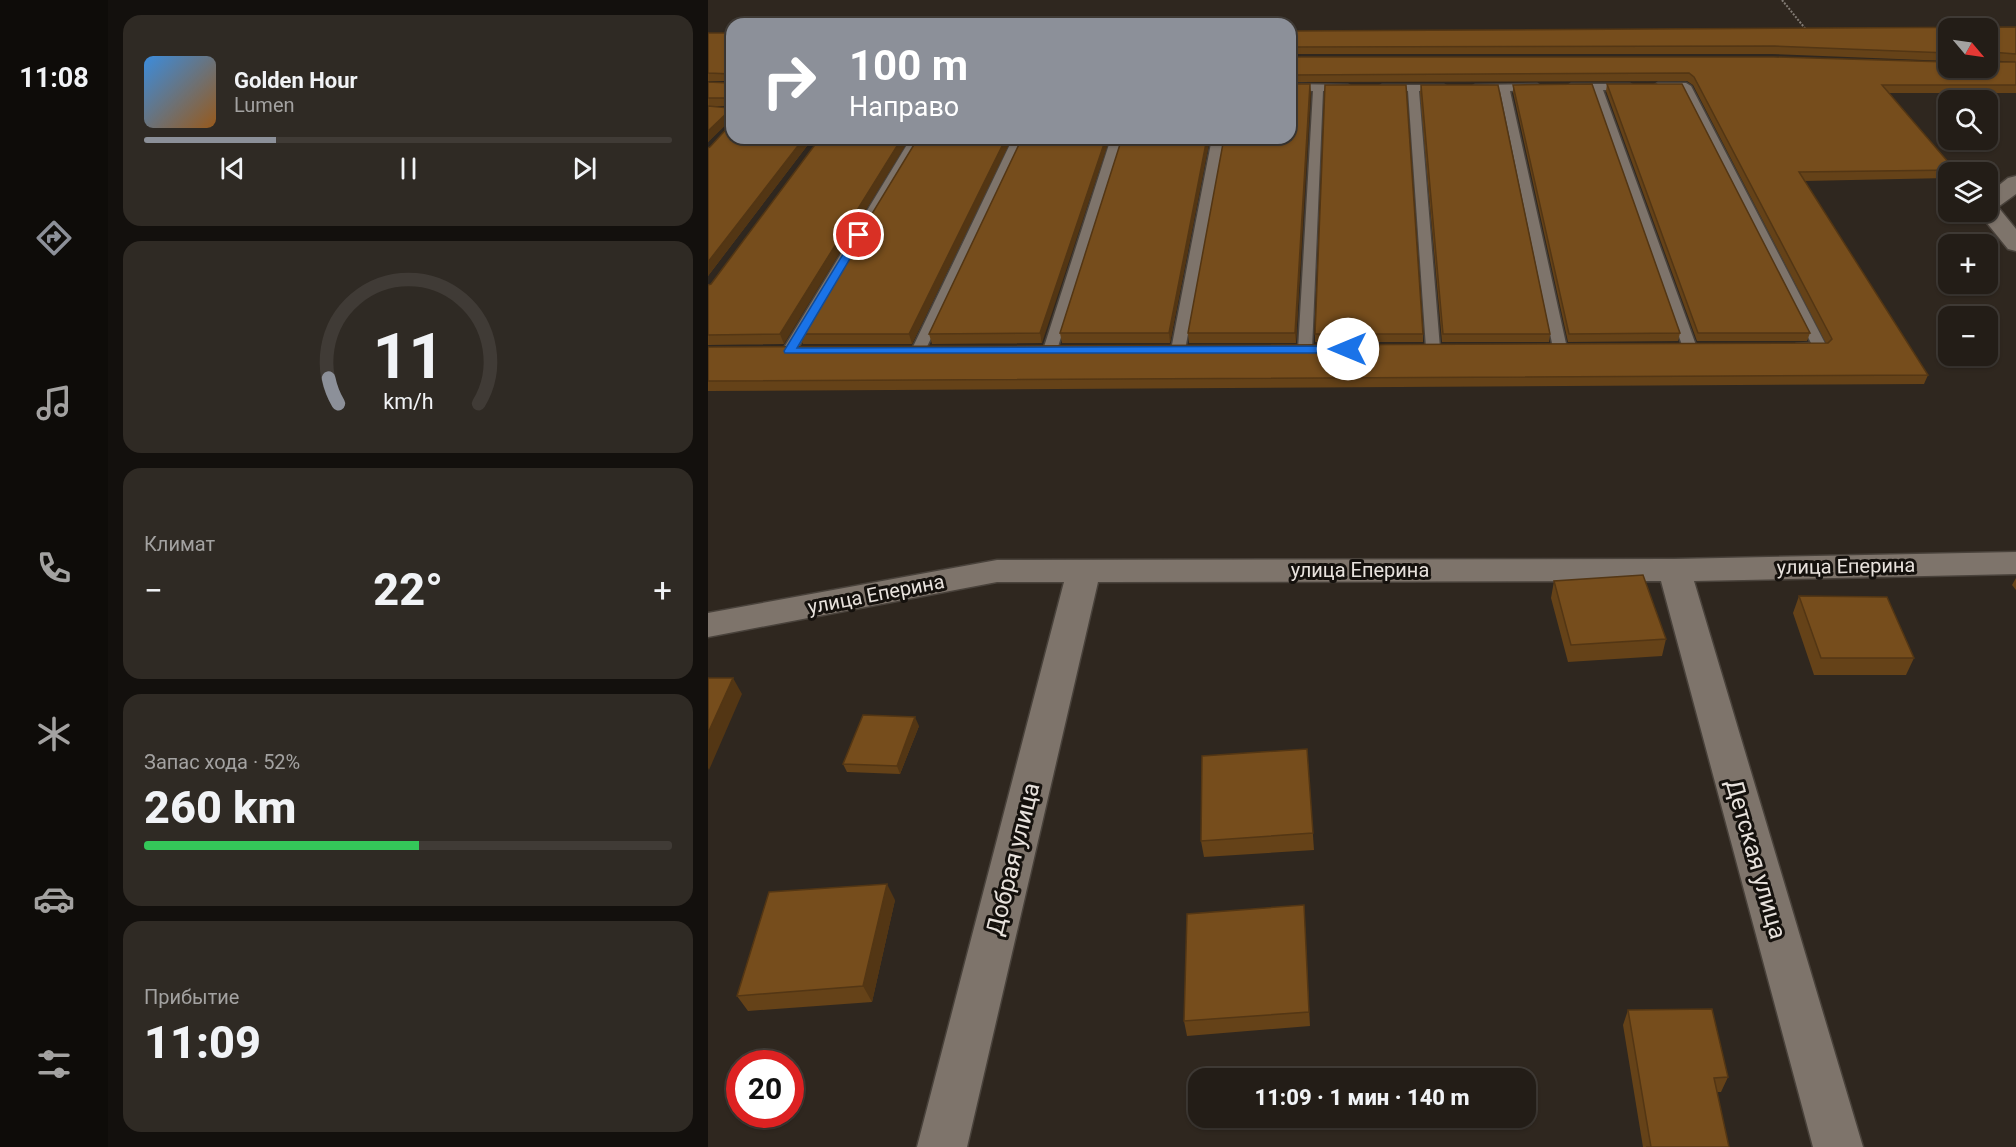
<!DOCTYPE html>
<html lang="ru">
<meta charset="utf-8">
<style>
:root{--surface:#231d17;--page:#2f2a24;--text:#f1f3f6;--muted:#a3a2a1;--line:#403b36;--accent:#8c9099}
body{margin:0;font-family:Roboto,sans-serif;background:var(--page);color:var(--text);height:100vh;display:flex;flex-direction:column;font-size:22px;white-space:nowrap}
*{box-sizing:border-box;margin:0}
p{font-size:20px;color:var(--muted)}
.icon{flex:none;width:33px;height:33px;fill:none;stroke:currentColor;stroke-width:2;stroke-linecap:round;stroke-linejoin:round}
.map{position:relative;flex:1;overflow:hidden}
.sheet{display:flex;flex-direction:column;gap:15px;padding:15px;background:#13100d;width:600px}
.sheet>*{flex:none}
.banner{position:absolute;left:18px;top:18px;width:570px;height:126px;border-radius:18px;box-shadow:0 2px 4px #0004,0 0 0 2px var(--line);background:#8c9099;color:#fff;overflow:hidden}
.needle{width:39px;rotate:119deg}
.fabs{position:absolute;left:1230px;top:18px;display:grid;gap:12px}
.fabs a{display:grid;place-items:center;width:60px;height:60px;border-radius:12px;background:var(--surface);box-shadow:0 2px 4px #0004,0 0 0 2px var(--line);font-size:30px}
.speed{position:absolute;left:18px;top:1050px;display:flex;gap:12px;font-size:30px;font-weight:700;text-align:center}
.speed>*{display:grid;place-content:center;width:78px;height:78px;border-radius:50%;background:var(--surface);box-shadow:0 2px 4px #0004,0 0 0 2px var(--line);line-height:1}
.speed .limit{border:9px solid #d22;background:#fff;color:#111}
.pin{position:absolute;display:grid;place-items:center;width:51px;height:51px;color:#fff;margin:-26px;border:3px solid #fff;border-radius:50%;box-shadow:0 2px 6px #0007}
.me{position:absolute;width:66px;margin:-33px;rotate:270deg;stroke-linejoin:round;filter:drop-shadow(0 0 4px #0008)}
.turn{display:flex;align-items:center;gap:21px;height:126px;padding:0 24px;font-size:27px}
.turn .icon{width:78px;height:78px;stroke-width:2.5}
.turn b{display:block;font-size:42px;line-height:51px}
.big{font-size:45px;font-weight:800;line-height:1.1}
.sheet .tile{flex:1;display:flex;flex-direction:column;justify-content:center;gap:9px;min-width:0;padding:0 21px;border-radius:18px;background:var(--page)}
.sheet .dial{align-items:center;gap:0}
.dial svg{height:156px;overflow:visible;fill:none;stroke:var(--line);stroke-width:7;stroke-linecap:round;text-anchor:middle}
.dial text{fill:var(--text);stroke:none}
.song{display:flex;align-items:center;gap:18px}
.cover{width:72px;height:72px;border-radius:9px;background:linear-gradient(135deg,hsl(210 70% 55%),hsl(30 70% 35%))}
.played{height:6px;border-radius:3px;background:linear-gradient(90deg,var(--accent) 25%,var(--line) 25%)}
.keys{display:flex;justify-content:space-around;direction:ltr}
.heat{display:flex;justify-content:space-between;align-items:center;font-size:33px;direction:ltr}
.charge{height:9px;border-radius:4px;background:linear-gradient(90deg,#34c759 52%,var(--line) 0)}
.trip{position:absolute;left:480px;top:1068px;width:348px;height:60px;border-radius:18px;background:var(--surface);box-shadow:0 2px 4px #0004,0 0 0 2px var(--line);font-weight:800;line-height:60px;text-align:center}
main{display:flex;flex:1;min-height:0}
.menu{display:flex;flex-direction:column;width:108px;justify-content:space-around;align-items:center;background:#0e0c09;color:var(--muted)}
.menu .icon{width:42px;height:42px}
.menu .active{color:var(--accent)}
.menu b{font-size:27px;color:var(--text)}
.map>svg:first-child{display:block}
</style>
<main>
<nav class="menu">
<b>11:08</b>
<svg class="icon active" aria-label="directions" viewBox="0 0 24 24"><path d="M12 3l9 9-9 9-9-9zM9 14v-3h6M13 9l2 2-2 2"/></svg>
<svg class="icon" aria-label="music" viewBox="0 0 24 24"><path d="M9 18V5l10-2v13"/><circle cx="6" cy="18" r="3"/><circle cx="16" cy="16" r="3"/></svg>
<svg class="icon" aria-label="phone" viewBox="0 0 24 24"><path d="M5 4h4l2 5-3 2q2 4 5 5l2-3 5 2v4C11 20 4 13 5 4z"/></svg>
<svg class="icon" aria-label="climate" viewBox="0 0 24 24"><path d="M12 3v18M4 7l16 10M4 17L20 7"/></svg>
<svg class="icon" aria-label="car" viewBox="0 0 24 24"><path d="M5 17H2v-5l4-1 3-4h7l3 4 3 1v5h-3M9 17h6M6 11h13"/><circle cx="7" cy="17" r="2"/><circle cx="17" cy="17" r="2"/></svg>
<svg class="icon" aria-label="filters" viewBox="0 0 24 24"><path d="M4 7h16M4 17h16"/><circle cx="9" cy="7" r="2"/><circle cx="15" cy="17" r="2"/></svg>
</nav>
<section class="sheet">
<div class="tile">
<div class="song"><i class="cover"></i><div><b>Golden Hour</b><p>Lumen</p></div></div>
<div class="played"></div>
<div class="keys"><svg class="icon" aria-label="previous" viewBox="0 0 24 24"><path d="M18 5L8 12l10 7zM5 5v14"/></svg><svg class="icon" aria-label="pause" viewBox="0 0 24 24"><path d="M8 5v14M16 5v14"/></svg><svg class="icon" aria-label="next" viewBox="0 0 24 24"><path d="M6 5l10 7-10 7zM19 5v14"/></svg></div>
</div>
<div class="tile dial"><svg viewBox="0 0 100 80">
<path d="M14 69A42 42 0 1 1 86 69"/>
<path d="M14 69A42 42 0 0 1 9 56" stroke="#8c9099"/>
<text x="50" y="56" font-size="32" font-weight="700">11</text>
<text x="50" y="72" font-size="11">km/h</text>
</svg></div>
<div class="tile"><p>Климат</p>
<div class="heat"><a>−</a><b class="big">22°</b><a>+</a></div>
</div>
<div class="tile"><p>Запас хода · 52%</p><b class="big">260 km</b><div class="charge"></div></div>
<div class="tile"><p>Прибытие</p><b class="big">11:09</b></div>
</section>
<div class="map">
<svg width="1308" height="1147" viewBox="0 0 1308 1147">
<rect width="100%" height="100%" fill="#2f271f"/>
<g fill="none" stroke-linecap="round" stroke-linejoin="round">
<defs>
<path id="lane" d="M978,83l5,3 136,261 -2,3 -24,1 -7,-4 2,-3 15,-1 -129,-254h-24l-5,-3 5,-3z
M582,84l58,1 5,3 -5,3h-25l-11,259 -7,4 -7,-4 15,-259 -23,-1z
M829,84l5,3 -1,2 -31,2 57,257 -7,4 -7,-4 -53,-257h-25l-5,-3 5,-3z
M863,84h59l5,3 -5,3h-27l94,258 -2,3h-10l-2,-3 -90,-258 -26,-1 -1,-2z
M674,85h62l5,3 -5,3h-25l21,257 -7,4 -7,-4 -18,-257 -30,-1 -1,-2z
M203,138h12l-127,213 -7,4 -5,-1 -2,-3z
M305,138h12l-100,213 -7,4 -5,-1 -2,-3z
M403,138h12l-66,212 -2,3h-10l-2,-3z
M504,138h12l-39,212 -7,4 -7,-4z"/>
<path id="street" d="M1308,176v18l-18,13 18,22v22l-8,-2 -30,-37h10v-18l20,-16z
M1308,552v22l-322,7 169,566h-50l-152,-566 -563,1 -131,565h-50l147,-565h-67l-289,55v-24l289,-53 677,-1z"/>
</defs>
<use href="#lane" stroke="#49423b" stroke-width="3"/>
<use href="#street" stroke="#49423b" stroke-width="3"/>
<path stroke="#837c75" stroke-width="2" stroke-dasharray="2 1.5" stroke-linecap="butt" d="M1074,0l26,32"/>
<use href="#lane" fill="#7e746b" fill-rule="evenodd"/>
<use href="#street" fill="#7e746b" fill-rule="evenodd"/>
</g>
<path fill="#654218" d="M1308,27v35l-28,-2 -40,-32v33l-176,-7h-482v-23z
M0,33h24v105h81l-105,138 2,-129 21,-23 -1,-4 -22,22v-36l21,2v-2h-21v-24l21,1v-2h-21z
M582,57l726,5v31h-127l66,77 -1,2h-6v6l-144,3 124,194 -4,9 -1216,7v-44l1118,-4 -133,-258 -6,-4 -397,1z
M602,84l-14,259h-107l-1,-10z
M899,84l203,249 -3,8h-110l-91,-250z
M713,85l129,249 -1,8h-107l-22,-250z
M805,85l167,248 -2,8 -110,1 -55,-250z
M112,138l-36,206 -76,1v-60l3,-1z
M211,138h93l-100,206h-109l-4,-10z
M314,138l20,205 -110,1 -3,-10z
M414,138h88l-40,205h-108l-2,-10z
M607,334h108v8h-108z
M1308,578v12l-4,-5z
M846,581l112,58 -4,17 -94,6 -17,-64z
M1091,596l115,62 -8,17h-92l-21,-62z
M211,726l-19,48 -53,-2 -4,-8z
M599,749l7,101 -110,7 -3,-16z
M187,900l-23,102 -124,9 -11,-15z
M596,905l6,121 -123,10 -3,-15z
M920,1010l100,67 -7,15h-4l12,55h-86l-20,-122z"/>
<path fill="#533614" d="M602,84l1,8 -15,251 -1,-10z
M21,111l3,8 -24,23v-11z
M96,138h9l-105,138v-14z
M194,138h8l-126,206 -4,-10z
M298,138h6l-100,206 -3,-10z
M398,138h4l-68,205 -2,-10z
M499,138h3l-40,205 -1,-10z
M25,678l9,16 -33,76 -1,-2v-35z
M207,717l4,9 -19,48 -3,-8z
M179,884l8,16 -23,102 -9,-16z"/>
<path fill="#764d1c" stroke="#533614" stroke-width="1.5" d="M1308,27v27l-25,-2 -3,8v-32h-40v25l-174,-7 -484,1v-16z
M0,33h24v105h72l-96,124v-114l2,-1 21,-23 -2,-13 -21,20v-25l21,2 2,-10h-23v-16l21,1 2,-9 -23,-1z
M582,57h484l174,5v6h40v-6h28v23h-134l73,85 -156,2 129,203 -1220,6v-34l1120,-4 4,-4 -138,-262 -5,-4 -399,2z
M582,84h20l-15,249h-107l36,-195h66z
M884,84l88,249 -111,1 -56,-249z
M899,84h75l128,249h-112z
M617,85h81l17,249h-108z
M713,85h77l52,249h-107z
M112,138h82l-122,196 -72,1v-50l3,-1z
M210,138h88l-97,196h-110z
M314,138h84l-66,195 -111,1z
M414,138h85l-38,195h-109z
M935,575l23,64 -95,6 -17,-64z
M1091,596l88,1 27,61h-93z
M0,678h25l-25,55z
M155,715l52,2 -18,49 -54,-2z
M599,749l6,84 -112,8 1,-85z
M179,884l-24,102 -126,10 32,-104z
M596,905l5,107 -125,9 3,-107z
M1004,1009l16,68 -14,1 15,69h-83h5l-23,-137z"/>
<path fill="#1a73e8" stroke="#114b97" stroke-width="1.5" d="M148,233l8,2 -67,113 551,-2 5,3 -5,4h-563l-1,-2z"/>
<g text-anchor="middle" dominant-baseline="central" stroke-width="6" stroke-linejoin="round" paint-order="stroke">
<g font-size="20" fill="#e8e2dd" stroke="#15110d">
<text transform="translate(1138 566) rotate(-1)">улица Еперина</text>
<text x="652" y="570">улица Еперина</text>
<text transform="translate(168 594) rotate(-11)">улица Еперина</text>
</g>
<g font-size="24" fill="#e8e2dd" stroke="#15110d">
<text transform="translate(305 859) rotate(-76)">Добрая улица</text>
<text transform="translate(1048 859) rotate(74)">Детская улица</text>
</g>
</g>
</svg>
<div class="fabs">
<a><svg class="needle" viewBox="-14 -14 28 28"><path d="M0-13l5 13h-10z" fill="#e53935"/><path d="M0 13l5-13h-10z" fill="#a3a2a1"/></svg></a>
<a><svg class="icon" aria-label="search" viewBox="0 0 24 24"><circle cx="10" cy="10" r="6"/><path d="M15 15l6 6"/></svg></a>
<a><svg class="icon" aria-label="layers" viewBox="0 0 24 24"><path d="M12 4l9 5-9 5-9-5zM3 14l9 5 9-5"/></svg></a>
<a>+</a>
<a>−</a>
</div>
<div class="speed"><div class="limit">20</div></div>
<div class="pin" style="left:151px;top:235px;background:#d93025"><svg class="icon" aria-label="arrive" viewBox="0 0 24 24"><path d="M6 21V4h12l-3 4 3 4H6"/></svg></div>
<svg class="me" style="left:640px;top:349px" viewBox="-20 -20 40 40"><circle r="19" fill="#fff"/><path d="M0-13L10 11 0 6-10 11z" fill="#1a73e8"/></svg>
<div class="trip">11:09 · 1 мин · 140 m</div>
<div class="banner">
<div class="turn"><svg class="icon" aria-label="right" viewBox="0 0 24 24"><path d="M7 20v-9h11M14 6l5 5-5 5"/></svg><div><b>100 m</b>Направо</div></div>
</div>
</div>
</main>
